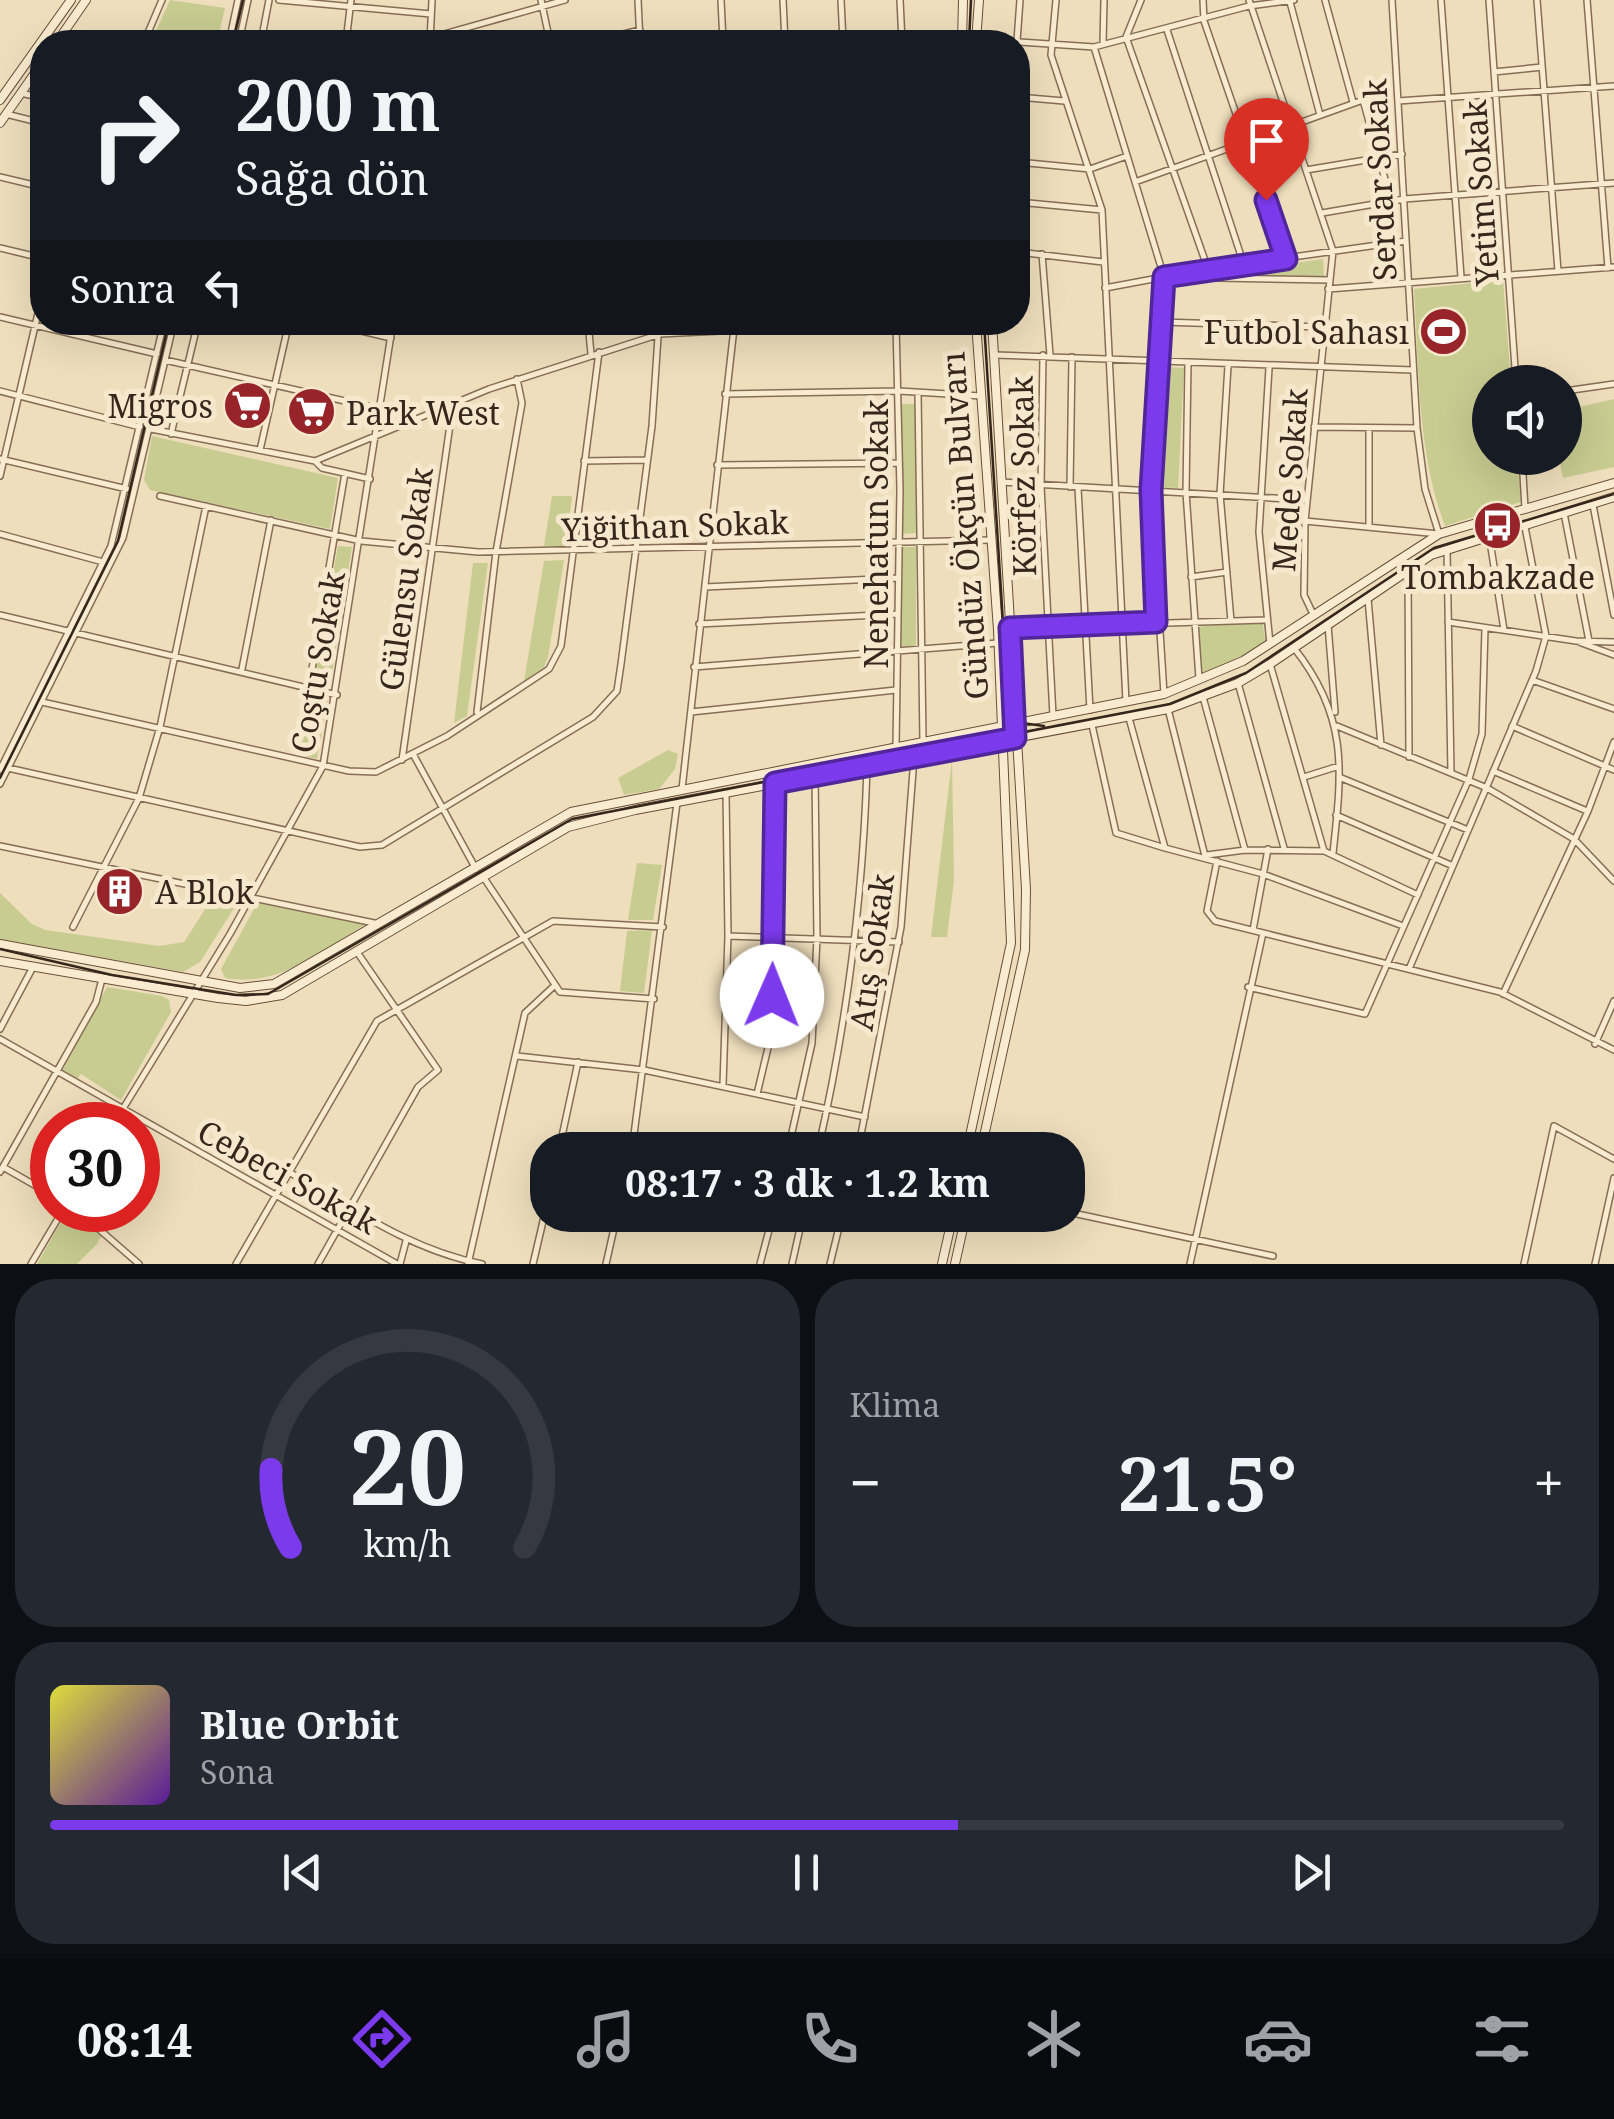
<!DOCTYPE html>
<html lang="tr">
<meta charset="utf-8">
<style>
:root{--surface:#171b24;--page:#242831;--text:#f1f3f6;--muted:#9ea1a6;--line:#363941;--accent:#7c3aed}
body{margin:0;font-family:"Noto Serif",serif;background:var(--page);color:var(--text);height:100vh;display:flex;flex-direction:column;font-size:38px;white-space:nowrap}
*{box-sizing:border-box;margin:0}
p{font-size:32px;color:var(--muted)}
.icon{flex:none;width:55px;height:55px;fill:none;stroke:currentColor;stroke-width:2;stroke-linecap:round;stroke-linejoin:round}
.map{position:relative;height:1264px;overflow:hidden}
.panel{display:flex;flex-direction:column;gap:15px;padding:15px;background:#0d0f14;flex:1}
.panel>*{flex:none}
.banner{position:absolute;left:30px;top:30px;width:1000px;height:305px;border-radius:40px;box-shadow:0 10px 40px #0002;background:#171b24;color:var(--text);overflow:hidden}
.controls{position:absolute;left:1472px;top:365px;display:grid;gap:20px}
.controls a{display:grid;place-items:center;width:110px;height:110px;border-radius:50%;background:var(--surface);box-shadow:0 10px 40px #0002;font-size:50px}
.speed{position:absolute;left:30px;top:1102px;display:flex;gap:20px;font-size:50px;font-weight:700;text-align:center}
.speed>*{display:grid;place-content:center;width:130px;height:130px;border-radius:50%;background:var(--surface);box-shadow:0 10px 40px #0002;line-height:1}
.speed .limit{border:15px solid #d22;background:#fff;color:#111}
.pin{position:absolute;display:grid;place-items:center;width:85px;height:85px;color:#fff;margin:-102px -42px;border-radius:50% 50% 50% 0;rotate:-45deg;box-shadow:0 0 10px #0007}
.pin .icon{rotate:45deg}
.me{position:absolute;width:110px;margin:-55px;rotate:1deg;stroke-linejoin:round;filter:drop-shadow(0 0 8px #0008)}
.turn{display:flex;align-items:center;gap:35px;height:210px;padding:0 40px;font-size:45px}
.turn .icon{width:130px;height:130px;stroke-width:2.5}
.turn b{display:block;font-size:70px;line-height:85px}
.then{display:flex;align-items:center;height:95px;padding:0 40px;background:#0003;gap:20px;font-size:38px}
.big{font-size:75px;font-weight:700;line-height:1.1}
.panel .widget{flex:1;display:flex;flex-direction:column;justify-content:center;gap:15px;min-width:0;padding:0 35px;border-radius:40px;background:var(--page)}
.panel .dial{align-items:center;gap:0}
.dial svg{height:260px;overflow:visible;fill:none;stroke:var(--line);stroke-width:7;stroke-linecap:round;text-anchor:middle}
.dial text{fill:var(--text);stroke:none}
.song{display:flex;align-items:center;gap:30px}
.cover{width:120px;height:120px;border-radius:15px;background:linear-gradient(135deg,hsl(60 70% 55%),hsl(270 70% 35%))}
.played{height:10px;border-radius:5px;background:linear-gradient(90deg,var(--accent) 60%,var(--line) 60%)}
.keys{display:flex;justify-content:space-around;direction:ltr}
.heat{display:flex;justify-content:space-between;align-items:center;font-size:55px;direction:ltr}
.panel .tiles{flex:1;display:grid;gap:15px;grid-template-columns:1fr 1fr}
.widget:last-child{grid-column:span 2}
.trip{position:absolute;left:530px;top:1132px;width:555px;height:100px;border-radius:40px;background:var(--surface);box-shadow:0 10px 40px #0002;font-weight:700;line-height:100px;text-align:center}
.tabs{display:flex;height:160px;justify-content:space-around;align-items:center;background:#090b0e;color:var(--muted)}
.tabs .icon{width:70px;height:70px}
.tabs .active{color:var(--accent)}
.tabs b{font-size:45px;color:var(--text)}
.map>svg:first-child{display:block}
</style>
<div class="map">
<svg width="1614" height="1264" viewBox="0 0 1614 1264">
<rect width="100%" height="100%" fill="#eedebc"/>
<path fill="#c8cc91" d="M170,0l55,8 -8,34h-66z
M1323,259l1,18 -106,-1 -1,-2z
M1503,280l8,102h-21v76h27l4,44 -76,24c-28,-74 -26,-158 -31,-237z
M1166,367l18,1 -6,120 -21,-1z
M1614,399v68l-51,11 -4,-20h6v-48z
M902,404h14v129l-14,1z
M152,436l186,42 -8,51 -180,-39 -6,-10z
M552,496h20l-6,51 -22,-1z
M338,546l14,1 -22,138 -16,-5z
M902,547h14v99h-15z
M564,560l-16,97 -4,10 -20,14 20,-120z
M473,563h15l-21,153 -13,7z
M1262,621l4,22 -63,33 -6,-49z
M312,694l16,4 -11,61 -17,-4z
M668,750l10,4 -3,15 -16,20 -35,6 -6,-17z
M952,760l2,120 -7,57h-16z
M637,863l25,2 -9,55h-25z
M0,893l32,31 13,6 114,16 25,-4 31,-48 23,8 -38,60 -17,10 -183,-33z
M258,902l107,23c-45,26 -86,63 -140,53l-4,-9z
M652,930l-8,63 -24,-2 7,-60z
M107,987l55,9 7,4 2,12 -50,88 -40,-26 -4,5 -15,-8z
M68,1210h47l-18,34 -20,20h-40z"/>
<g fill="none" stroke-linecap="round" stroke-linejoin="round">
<defs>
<path id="street" d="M279,0l152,14
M541,0l9,42
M638,0l2,42
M721,0l2,42
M783,0l2,42
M841,0l2,42
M900,0l2,42
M1056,0l-5,55 51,155 24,492
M1141,0l-15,37 82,232
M1203,0l1,21 82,238
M1249,0l84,251 -28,270 -1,74 10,21
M1325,0l28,102
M1441,0l20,277
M1489,0l27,382
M1537,0l21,271
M1587,0l21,268
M1290,2l30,113
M1167,30l77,235
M430,38l135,-38
M977,39l117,8 155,-41 45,-6
M1017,41l3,-41
M144,42l18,-42
M229,42l9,-42
M239,42l9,-42
M261,42l8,-42
M346,42l5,-42
M430,42l2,-42
M590,42l50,-12
M1103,44l1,-44
M1094,47l70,230 -13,213 13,204
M1494,72l48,-5
M21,93l21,5
M1018,97l46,4
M1398,101l216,-15
M6,114l36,9
M1018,162l72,7 37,-13
M1306,170l96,-16
M0,177l42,10
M1135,182l228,-82 28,101
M1018,202l84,8
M1322,213l82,-14 210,-16
M0,248l42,10
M1018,252l85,10
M1042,254l8,101
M1180,277l28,-8 198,-28
M1105,288l59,-11 166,3
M1328,289l286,-22
M0,317l157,37
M324,322l67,16
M588,322l3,32
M1162,322l160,5
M896,324l4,166 -4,256
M995,355l418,15
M1043,355l-2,131 12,230
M165,360l215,49
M1188,363l-2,129 13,187
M1228,366l-8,128 11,127
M1269,368l-10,164 11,112
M0,391l140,36
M1565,391l49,-7
M918,393l5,348
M725,394l174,-3 82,5
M1314,427l103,1
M151,429l164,32 7,7 48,11
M171,434l27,-112
M260,450l29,-128
M1522,458l3,50
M0,459l127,30
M315,461l174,-72 171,-55 240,-12
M584,461l62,-1
M717,465l182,-2
M0,476l42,-180
M1001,482l305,18
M1070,487l2,-130
M1078,488l12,222
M160,496l201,45 117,11 513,-12
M1593,505l21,110
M1564,513l25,128
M1305,521l134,13 -14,-45 -8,-61 -25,-428
M1369,525v-97
M0,534l103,28
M1489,535l15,95
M1447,550l4,222
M1408,570l1,187
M1191,577l36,-5
M705,587l193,-9
M1368,599l13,146
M0,615l337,80
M1448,622l128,19 38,1
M699,624l199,-10
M1328,625l7,87
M1010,628l255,-8
M1579,642l35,13
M1294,648c55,69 48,123 39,205
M1270,664l54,187
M694,667l304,-24
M242,669l29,-149
M1532,680l82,29
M1238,683l46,165
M309,687l36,-214
M1203,697l42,153
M42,702l307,69 27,1 71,-36 102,-67 12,-23 38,-294
M1168,709l37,147
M477,712l19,-160 26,-149 -5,-24
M691,712l205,-22
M1129,718l36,130 98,26 140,52
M1092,725l24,108 49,15
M1337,726l150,62 87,51 40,42
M1512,726l102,44
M413,754l63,115
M402,760l51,-356
M8,768l352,79 22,-2 211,-128 24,-26 4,-27 31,-238 7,-104
M0,770l111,-224 53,-224
M1493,771l94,40
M1304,777l35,-11
M1339,777l129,53
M0,784l123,-246 51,-216
M682,789l52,-461
M1336,815l117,51
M0,846l379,78
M1207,855l38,-5 79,1 94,44
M1217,861l-10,50 8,10 285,71 114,58
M484,878l76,114 94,7
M73,927l66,-129 21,-71 46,-221
M1253,930l15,-81
M728,936l171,6
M1409,969l127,-298 10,-35 -21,-109
M1248,987l117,27 104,-235 13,-45 3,-106
M1503,994l85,-183 26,-69
M0,1029l33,-62
M0,1039l397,225
M1595,1044l19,-43
M517,1056l127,14 221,47
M723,1085l5,-149 -2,-143
M757,1094l15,-63 3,-247
M113,1125l117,-191 93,-168 70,-444
M559,1150l19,-88
M632,1150l45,-347
M788,1150l24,-107 5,-105 -2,-162
M818,1150c29,-127 45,-252 49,-383
M858,1150l43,-223 13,-169
M3,1167l49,28
M0,1172l96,-170 6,-23
M289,1172c63,36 121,78 193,92
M77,1210l62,54
M1068,1212l205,44
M31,1264l32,-54
M236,1264l141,-243 176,-100 110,6
M318,1264l100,-177 20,-17 -81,-118
M400,1264l6,-23
M468,1264l57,-251 28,-26
M533,1264l15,-64
M606,1264l11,-49
M760,1264l13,-49
M792,1264l11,-49
M830,1264l12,-49
M1190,1264l73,-331
M1524,1264l30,-138 60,33
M1595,1264l19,-86"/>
<path id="secondary" d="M57,42l29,-42
M962,42l1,-42
M976,42l3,-42
M0,100l71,-100
M0,123l42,-60
M0,944l240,44 34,-4 297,-172 593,-118 79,-33 196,-127 175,-51
M0,961l218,37 28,3 36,-6 286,-168 67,-17 533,-101 70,-26 32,-19 161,-109 183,-58
M967,1150l44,-207 -13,-313 -22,-308
M981,1150l44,-200 1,-61 -34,-567
M942,1264l11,-49
M955,1264l11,-49"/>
</defs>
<use href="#street" stroke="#866e56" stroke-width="8"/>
<use href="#secondary" stroke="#684f39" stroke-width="10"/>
<use href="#street" stroke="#f9ebcf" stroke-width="5"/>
<use href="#secondary" stroke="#f9ebcf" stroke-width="8"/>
<path stroke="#35271b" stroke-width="2.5" d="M233,42l10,-42
M969,42l2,-42
M984,322l24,380 14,21 22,3
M0,778l118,-237 51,-219
M0,949l112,26 124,20 32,-1 304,-175 598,-115 76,-31 188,-125 180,-54"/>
</g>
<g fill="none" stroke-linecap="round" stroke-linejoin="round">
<defs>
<path id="route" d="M772,996l3,-213 240,-45 -5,-110 146,-6 -5,-132 13,-213 122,-18 -20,-59"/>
</defs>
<use href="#route" stroke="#51269a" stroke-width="25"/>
<use href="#route" stroke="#7c3aed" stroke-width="18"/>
</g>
<defs>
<symbol id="stadium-disc" viewBox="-11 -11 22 22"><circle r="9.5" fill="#972429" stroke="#f6e8cc"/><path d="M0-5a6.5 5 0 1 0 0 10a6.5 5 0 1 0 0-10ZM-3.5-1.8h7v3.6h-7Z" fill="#fff"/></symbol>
<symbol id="supermarket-disc" viewBox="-11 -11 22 22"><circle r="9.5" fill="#972429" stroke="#f6e8cc"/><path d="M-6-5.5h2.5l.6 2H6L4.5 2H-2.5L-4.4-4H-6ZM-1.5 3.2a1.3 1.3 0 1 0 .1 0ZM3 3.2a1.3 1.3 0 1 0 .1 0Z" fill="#fff"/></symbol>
<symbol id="bus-disc" viewBox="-11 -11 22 22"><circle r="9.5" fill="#972429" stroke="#f6e8cc"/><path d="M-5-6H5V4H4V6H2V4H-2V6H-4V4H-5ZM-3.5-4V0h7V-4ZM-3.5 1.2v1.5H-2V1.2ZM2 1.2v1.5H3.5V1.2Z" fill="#fff"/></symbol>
<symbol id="building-disc" viewBox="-11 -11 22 22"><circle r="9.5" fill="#972429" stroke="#f6e8cc"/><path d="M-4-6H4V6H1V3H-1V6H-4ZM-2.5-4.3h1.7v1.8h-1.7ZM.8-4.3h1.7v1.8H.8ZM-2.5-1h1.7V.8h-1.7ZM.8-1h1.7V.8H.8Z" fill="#fff"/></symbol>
</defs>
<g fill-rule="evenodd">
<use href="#stadium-disc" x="1416" y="304" width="55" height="55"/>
<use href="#supermarket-disc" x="220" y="378" width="55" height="55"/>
<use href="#supermarket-disc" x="284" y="384" width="55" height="55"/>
<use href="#bus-disc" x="1470" y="498" width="55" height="55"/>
<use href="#building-disc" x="92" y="864" width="55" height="55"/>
</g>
<g text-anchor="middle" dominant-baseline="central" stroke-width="10" stroke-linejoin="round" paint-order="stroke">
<g font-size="32" fill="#35271b" stroke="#f6e8cc">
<text transform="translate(1379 180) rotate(-93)">Serdar Sokak</text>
<text transform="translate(1480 193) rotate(-94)">Yetim Sokak</text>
<text transform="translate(1022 476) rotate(-91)">Körfez Sokak</text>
<text transform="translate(1289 480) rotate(-86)">Mede Sokak</text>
<text transform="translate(675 525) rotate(-2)">Yiğithan Sokak</text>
<text transform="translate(964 526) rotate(-94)">Gündüz Ökçün Bulvarı</text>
<text transform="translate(875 534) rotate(-90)">Nenehatun Sokak</text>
<text transform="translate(405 579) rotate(-82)">Gülensu Sokak</text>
<text transform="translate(317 662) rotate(-80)">Coştu Sokak</text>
<text transform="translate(871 952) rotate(-82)">Atış Sokak</text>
<text transform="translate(288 1176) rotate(29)">Cebeci Sokak</text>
</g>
<g font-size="32" fill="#35271b" stroke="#f6e8cc" text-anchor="end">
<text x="1409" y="331">Futbol Sahası</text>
<text x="213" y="405">Migros</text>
<text x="346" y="412" text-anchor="start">Park West</text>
<text x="1498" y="576" text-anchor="middle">Tombakzade</text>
<text x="155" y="891" text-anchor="start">A Blok</text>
</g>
</g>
</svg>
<div class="controls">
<a><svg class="icon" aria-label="sound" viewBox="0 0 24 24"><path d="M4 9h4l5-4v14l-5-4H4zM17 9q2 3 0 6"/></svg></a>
</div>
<div class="speed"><div class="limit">30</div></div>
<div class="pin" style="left:1266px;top:200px;background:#d93025"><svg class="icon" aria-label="arrive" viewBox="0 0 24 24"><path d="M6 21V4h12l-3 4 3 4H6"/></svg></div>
<svg class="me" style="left:772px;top:996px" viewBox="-20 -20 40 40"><circle r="19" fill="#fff"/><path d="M0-13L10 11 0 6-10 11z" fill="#7c3aed"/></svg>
<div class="trip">08:17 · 3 dk · 1.2 km</div>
<div class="banner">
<div class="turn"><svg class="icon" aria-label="right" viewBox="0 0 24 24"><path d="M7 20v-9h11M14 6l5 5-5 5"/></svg><div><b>200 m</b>Sağa dön</div></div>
<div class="then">Sonra<svg class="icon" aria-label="left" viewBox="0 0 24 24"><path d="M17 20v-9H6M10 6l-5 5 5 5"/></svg></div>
</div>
</div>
<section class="panel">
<div class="tiles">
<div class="widget dial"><svg viewBox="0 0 100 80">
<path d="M14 69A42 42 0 1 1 86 69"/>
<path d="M14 69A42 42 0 0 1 8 45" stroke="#7c3aed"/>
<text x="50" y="56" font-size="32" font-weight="700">20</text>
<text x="50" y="72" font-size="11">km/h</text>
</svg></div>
<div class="widget"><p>Klima</p>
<div class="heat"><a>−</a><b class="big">21.5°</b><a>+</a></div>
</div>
<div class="widget">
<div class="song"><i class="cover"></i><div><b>Blue Orbit</b><p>Sona</p></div></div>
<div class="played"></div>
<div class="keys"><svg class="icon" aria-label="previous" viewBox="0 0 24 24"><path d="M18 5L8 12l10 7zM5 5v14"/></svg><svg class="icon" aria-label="pause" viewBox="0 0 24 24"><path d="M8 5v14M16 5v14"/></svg><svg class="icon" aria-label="next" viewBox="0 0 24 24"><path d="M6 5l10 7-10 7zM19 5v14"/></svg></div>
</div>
</div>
</section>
<nav class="tabs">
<b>08:14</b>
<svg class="icon active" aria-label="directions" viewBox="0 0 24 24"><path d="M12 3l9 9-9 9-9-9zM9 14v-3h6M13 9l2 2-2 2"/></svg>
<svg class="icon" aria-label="music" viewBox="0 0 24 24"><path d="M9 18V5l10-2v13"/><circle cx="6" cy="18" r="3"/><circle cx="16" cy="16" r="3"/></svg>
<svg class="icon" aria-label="phone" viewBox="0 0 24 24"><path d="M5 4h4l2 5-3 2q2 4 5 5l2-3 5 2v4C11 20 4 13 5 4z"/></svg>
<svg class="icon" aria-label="climate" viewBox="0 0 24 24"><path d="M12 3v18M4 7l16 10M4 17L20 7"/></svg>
<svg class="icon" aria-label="car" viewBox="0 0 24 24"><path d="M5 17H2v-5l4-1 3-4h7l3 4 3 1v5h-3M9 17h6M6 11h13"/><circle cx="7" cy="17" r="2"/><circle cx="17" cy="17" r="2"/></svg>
<svg class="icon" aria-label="filters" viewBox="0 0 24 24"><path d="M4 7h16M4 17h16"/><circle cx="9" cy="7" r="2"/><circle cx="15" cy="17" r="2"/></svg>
</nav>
